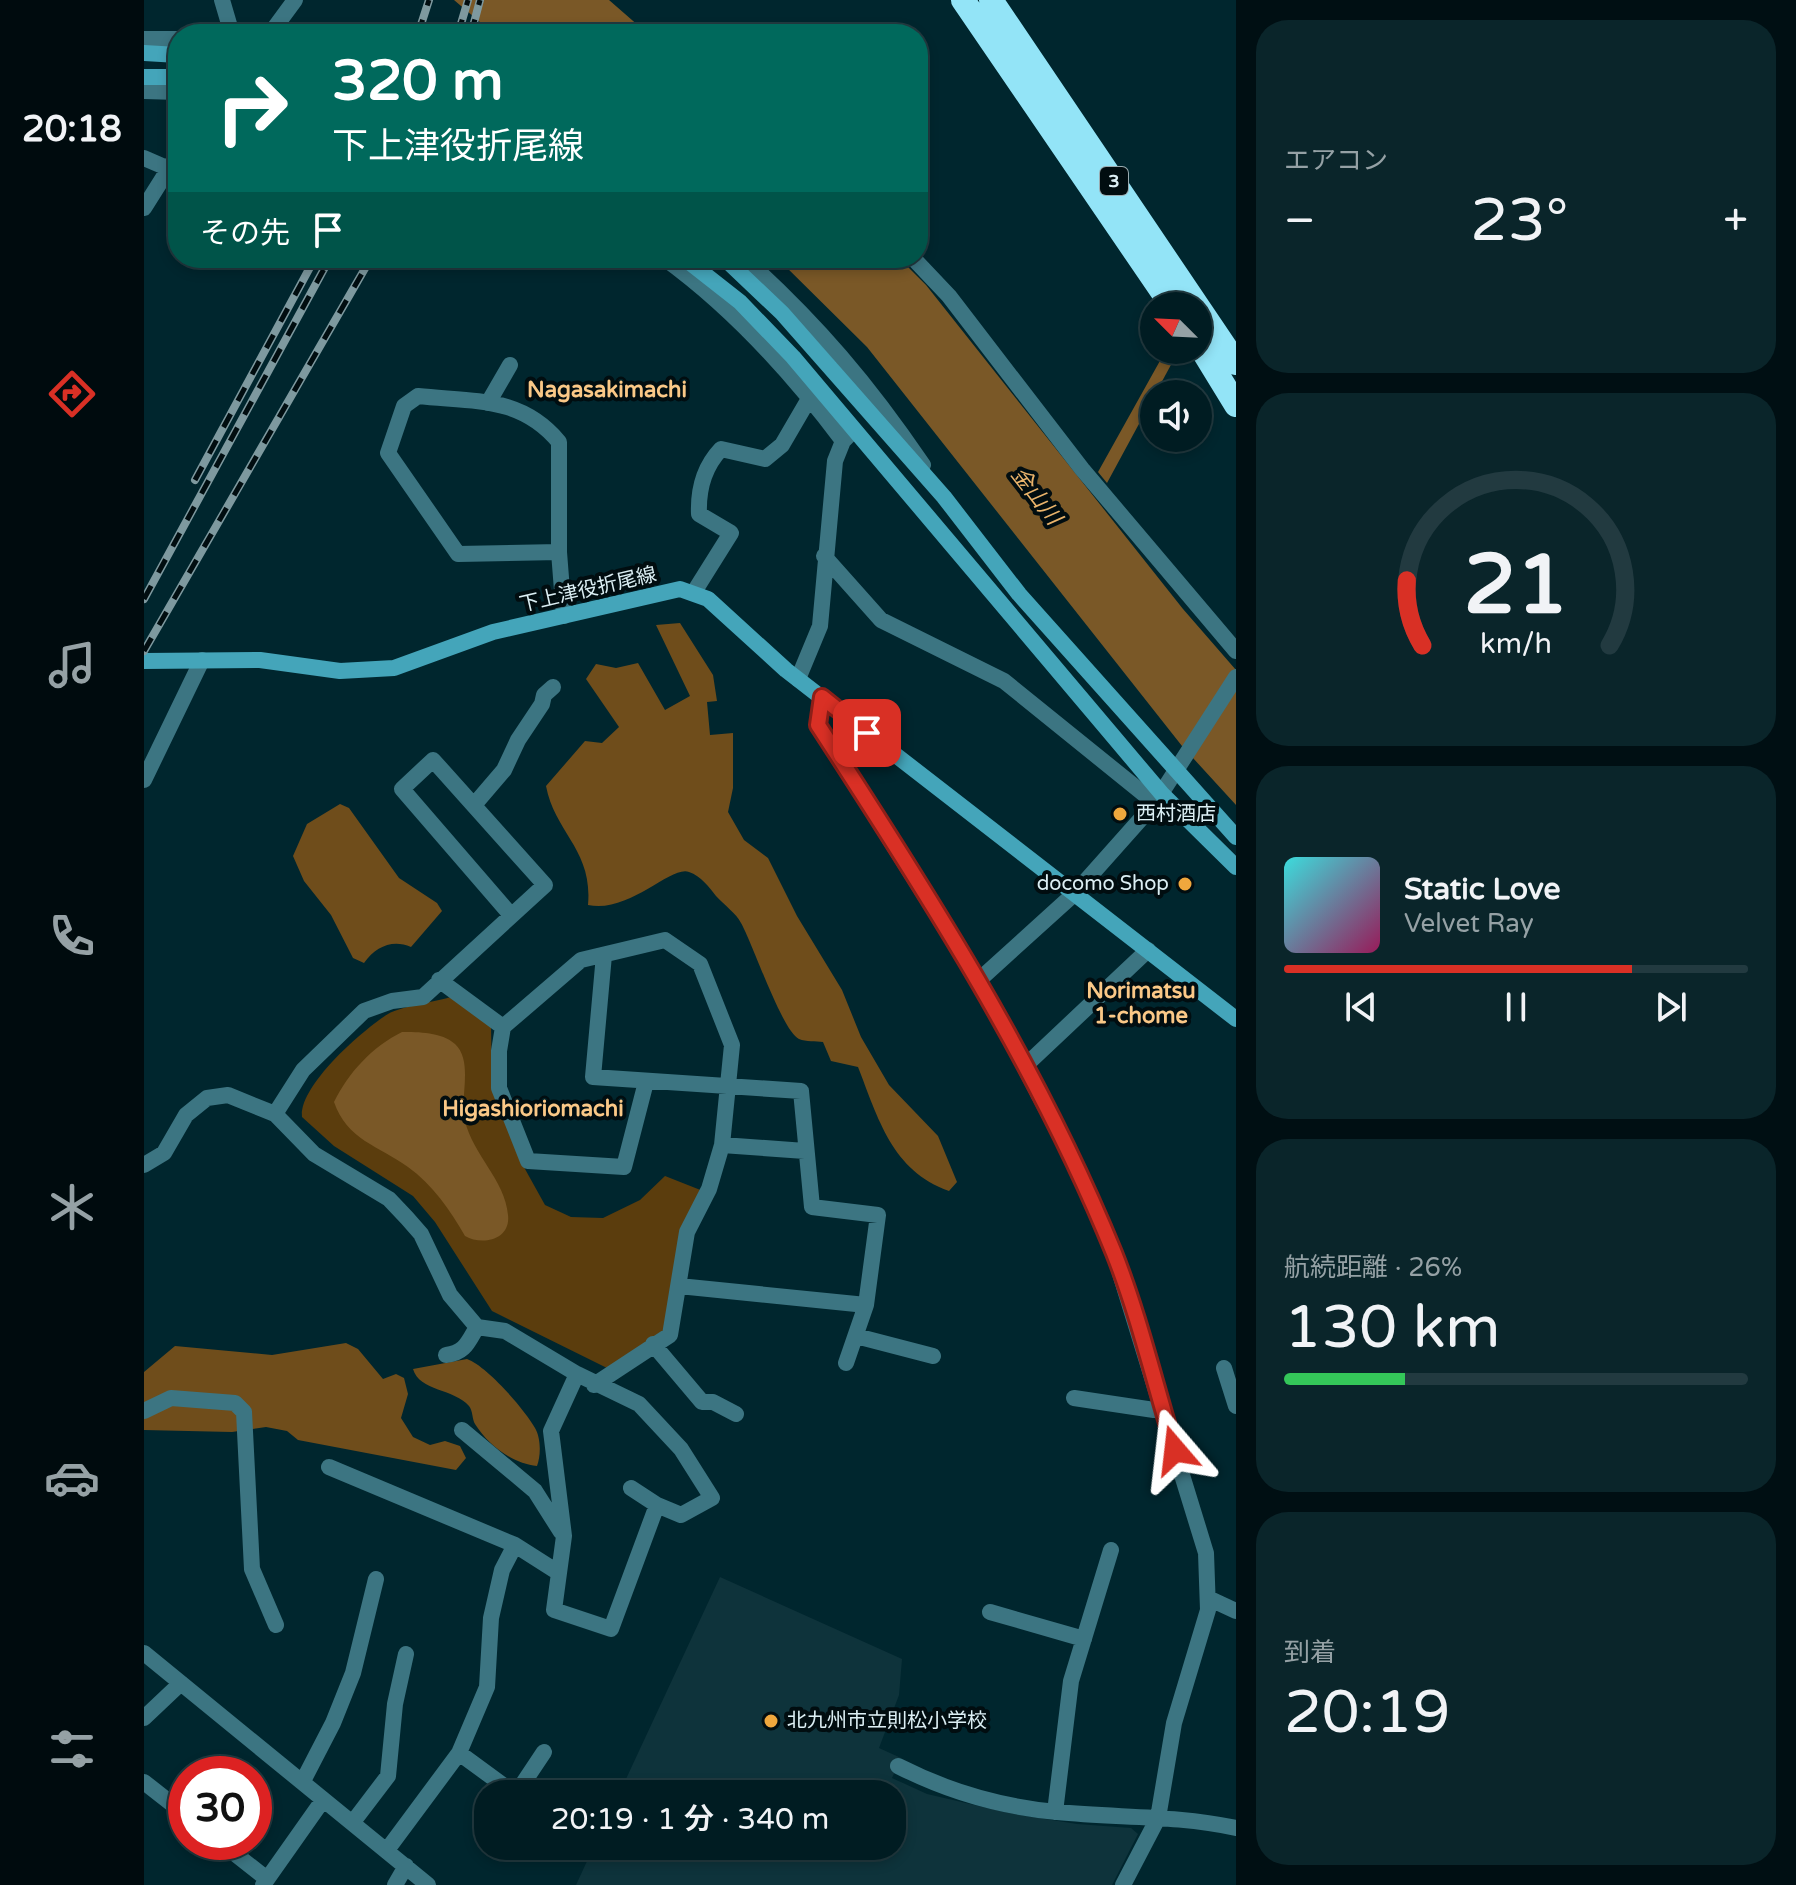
<!DOCTYPE html>
<html lang="ja">
<meta charset="utf-8">
<style>
:root{--surface:#001c22;--page:#0a252a;--text:#f1f3f6;--muted:#95a1a5;--line:#223a40;--accent:#d93025}
body{margin:0;font-family:"Varela Round","Noto Sans JP",sans-serif;background:var(--page);color:var(--text);height:100vh;display:flex;flex-direction:column;font-size:30px;white-space:nowrap}
*{box-sizing:border-box;margin:0}
p{font-size:26px;color:var(--muted)}
.icon{flex:none;width:44px;height:44px;fill:none;stroke:currentColor;stroke-width:2;stroke-linecap:round;stroke-linejoin:round}
.map{position:relative;flex:1;overflow:hidden}
.side{display:flex;flex-direction:column;gap:20px;padding:20px;background:#000f13;width:560px}
.side>*{flex:none}
.top-card{position:absolute;left:24px;top:24px;width:760px;height:244px;border-radius:32px;box-shadow:0 4px 12px #0003,0 0 0 2px var(--line);background:#00695c;color:#fff;overflow:hidden}
.needle{width:52px;rotate:294deg}
.buttons{position:absolute;left:996px;top:292px;display:grid;gap:16px}
.buttons a{display:grid;place-items:center;width:72px;height:72px;border-radius:50%;background:var(--surface);box-shadow:0 4px 12px #0003,0 0 0 2px var(--line);font-size:40px}
.speed{position:absolute;left:24px;top:1756px;display:flex;gap:16px;font-size:40px;font-weight:700;text-align:center}
.speed>*{display:grid;place-content:center;width:104px;height:104px;border-radius:50%;background:var(--surface);box-shadow:0 4px 12px #0003,0 0 0 2px var(--line);line-height:1}
.speed .limit{border:12px solid #d22;background:#fff;color:#111}
.pin{position:absolute;display:grid;place-items:center;width:68px;height:68px;color:#fff;margin:-34px;border-radius:16px;box-shadow:0 4px 12px #0006}
.me{position:absolute;width:88px;margin:-44px;rotate:343deg;stroke-linejoin:round;filter:drop-shadow(0 0 6px #0008)}
.turn{display:flex;align-items:center;gap:28px;height:168px;padding:0 32px;font-size:36px}
.turn .icon{width:104px;height:104px;stroke-width:2.5}
.turn b{display:block;font-size:56px;line-height:68px}
.then{display:flex;align-items:center;height:76px;padding:0 32px;background:#0003;gap:16px;font-size:30px}
.big{font-size:60px;font-weight:600;line-height:1.1}
.side .tile{flex:1;display:flex;flex-direction:column;justify-content:center;gap:12px;min-width:0;padding:0 28px;border-radius:32px;background:var(--page)}
.side .dial{align-items:center;gap:0}
.dial svg{height:208px;overflow:visible;fill:none;stroke:var(--line);stroke-width:7;stroke-linecap:round;text-anchor:middle}
.dial text{fill:var(--text);stroke:none}
.song{display:flex;align-items:center;gap:24px}
.cover{width:96px;height:96px;border-radius:12px;background:linear-gradient(135deg,hsl(180 70% 55%),hsl(330 70% 35%))}
.played{height:8px;border-radius:4px;background:linear-gradient(90deg,var(--accent) 75%,var(--line) 75%)}
.keys{display:flex;justify-content:space-around;direction:ltr}
.heat{display:flex;justify-content:space-between;align-items:center;font-size:44px;direction:ltr}
.charge{height:12px;border-radius:6px;background:linear-gradient(90deg,#34c759 26%,var(--line) 0)}
.trip{position:absolute;left:330px;top:1780px;width:432px;height:80px;border-radius:32px;background:var(--surface);box-shadow:0 4px 12px #0003,0 0 0 2px var(--line);font-weight:600;line-height:80px;text-align:center}
main{display:flex;flex:1;min-height:0}
.tab-bar{display:flex;flex-direction:column;width:144px;justify-content:space-around;align-items:center;background:#000b0e;color:var(--muted)}
.tab-bar .icon{width:56px;height:56px}
.tab-bar .active{color:var(--accent)}
.tab-bar b{font-size:36px;color:var(--text)}
.map>svg:first-child{display:block}
</style>
<main>
<nav class="tab-bar">
<b>20:18</b>
<svg class="icon active" aria-label="directions" viewBox="0 0 24 24"><path d="M12 3l9 9-9 9-9-9zM9 14v-3h6M13 9l2 2-2 2"/></svg>
<svg class="icon" aria-label="music" viewBox="0 0 24 24"><path d="M9 18V5l10-2v13"/><circle cx="6" cy="18" r="3"/><circle cx="16" cy="16" r="3"/></svg>
<svg class="icon" aria-label="phone" viewBox="0 0 24 24"><path d="M5 4h4l2 5-3 2q2 4 5 5l2-3 5 2v4C11 20 4 13 5 4z"/></svg>
<svg class="icon" aria-label="climate" viewBox="0 0 24 24"><path d="M12 3v18M4 7l16 10M4 17L20 7"/></svg>
<svg class="icon" aria-label="car" viewBox="0 0 24 24"><path d="M5 17H2v-5l4-1 3-4h7l3 4 3 1v5h-3M9 17h6M6 11h13"/><circle cx="7" cy="17" r="2"/><circle cx="17" cy="17" r="2"/></svg>
<svg class="icon" aria-label="filters" viewBox="0 0 24 24"><path d="M4 7h16M4 17h16"/><circle cx="9" cy="7" r="2"/><circle cx="15" cy="17" r="2"/></svg>
</nav>
<div class="map">
<svg width="1092" height="1885" viewBox="0 0 1092 1885">
<rect width="100%" height="100%" fill="#00262e"/>
<path fill="#0e333b" d="M576,1577l182,82 -3,36 -20,53 22,10 -9,20 35,16 82,19 68,11 54,4 7,6 -26,51h-536l18,-39h298v-52h-273z"/>
<path fill="#5b3d0d" d="M310,996l37,28 1,66 33,79 20,36 26,12 32,1 37,-18 25,-24 38,15 -39,140 -57,37 -115,-57 -57,-89 -22,-26 -79,-50 -32,-29c-3,-31 59,-86 86,-103 13,-8 48,-12 66,-18z"/>
<path fill="#6f4d1b" d="M536,623l33,52 4,26 -10,1 3,33 23,-2v55l-5,24 16,28 24,18 29,58 45,74 19,47 28,48 49,51 19,46 -8,9c-57,-20 -71,-73 -91,-124l-27,-6 -8,-19c-7,-1 -17,0 -24,-3 -17,-8 -46,-95 -58,-116 -5,-10 -17,-18 -25,-27 -7,-9 -15,-20 -27,-24 -18,-7 -60,42 -101,33 5,-55 -33,-72 -42,-119l39,-45 17,2 17,-16 -33,-48 10,-15 20,4 22,-5 27,47 25,-14 -34,-71z
M196,804l9,4 50,70 38,25 5,8 -31,36c-18,-8 -35,-1 -47,16l-11,-5 -22,-43 -27,-34 -11,-25 14,-32z
M202,1343l12,6 25,30 13,-5 8,4 4,16 -7,24 12,19 17,8 15,-4 15,5 6,12 -10,12 -158,-30 -11,-9 -21,-4 -34,5 -88,-2v-58l31,-26 97,9z
M323,1359c20,7 58,51 68,69 6,10 6,28 2,38 -24,-2 -49,-21 -62,-42 -3,-5 -2,-13 -6,-18 -14,-17 -50,-15 -56,-37z"/>
<path fill="#7a5827" d="M310,0h155l39,34h-154z
M633,258h122l27,27 257,324 53,61v135l-54,-59 -315,-399z
M1022,350h13l-72,133 -9,-11z
M258,1032c16,0 40,0 53,12 19,18 4,55 10,77 8,34 40,59 43,94 3,25 -26,31 -43,21 -15,-26 -32,-51 -57,-69 -29,-21 -61,-27 -74,-65 15,-30 38,-55 68,-70z"/>
<g fill="none" stroke-linecap="round" stroke-linejoin="round">
<path stroke="#3c7582" stroke-width="16" d="M78,0l10,34
M126,34l25,-34
M0,39h34
M0,91l34,1
M0,158l23,10
M0,208l34,-54
M520,258c69,50 128,115 179,183
M600,258c73,66 124,126 179,207
M769,258l36,38 133,173 154,182
M344,403l22,-38
M415,552l-101,2 -70,-101 16,-47 14,-10c56,6 103,0 141,46v110l5,64
M680,556l57,64 123,61 151,122
M550,592l37,-59 -32,-19c-1,-24 5,-47 22,-65l44,10 17,-14 28,-48
M654,679l22,-53 15,-165 8,-20 11,-11
M678,697l-4,28 168,268 83,160 45,101 92,299 2,57 -34,113 -16,95 -35,67
M0,780l58,-120
M330,805l30,-35 14,-30 24,-36 2,-9 9,-8
M460,955l-11,122 208,14 11,116 66,8 -12,90 -187,-19
M295,980l64,47
M834,981l96,-87 81,-91 81,-126
M881,1066l123,-116
M131,1114l28,-44 61,-59 28,-10 31,-4 122,-112 -112,-125 -31,29 108,125
M578,1145l83,6
M0,1165l20,-12 22,-38 21,-17 21,-3 47,19 39,40 75,45 18,19 14,16 29,61 27,32 28,4 72,43
M712,1336l77,20
M509,1344l49,58h11l23,12
M302,1355c19,-2 22,-13 31,-28
M702,1363l20,-58
M1080,1368l12,38
M433,1374l62,30 42,45 31,49 -31,17 -24,-10 -46,124 -57,-19 10,-74 -13,-105z
M450,1385l76,-50 17,-103 22,-43 13,-44 10,-100 -32,-81 -35,-24 -84,20 -78,67 -4,24v37l29,73 96,6 22,-85
M930,1398l80,12
M0,1411l27,-13 64,5 9,9 8,157 24,56
M318,1430l73,61 26,41
M185,1467l186,78 -13,25 -11,48 -4,69 -28,66 -72,97
M487,1488l26,17
M371,1545l44,28
M1064,1598l28,13
M846,1612l94,27
M0,1653l284,232
M0,1718l37,-35
M315,1753l56,41
M754,1766c49,25 105,41 159,46 60,6 120,3 179,16
M159,1781l30,-58 20,-50 23,-94
M0,1782l42,33
M372,1794l28,-42
M911,1812l16,-131 40,-131
M209,1822l35,-46 7,-72 11,-50
M76,1842l47,37
M119,1885l60,-85
M251,1885l11,-19"/>
<path stroke="#44a5ba" stroke-width="16" d="M0,53l34,2
M0,77h34
M540,258l56,44 53,55 369,437 74,73
M580,258l58,55 162,184 75,97 217,243
M0,661l116,-1 80,11 54,-3 99,-36 187,-43 28,10 78,71 450,349"/>
<path stroke="#93e4f7" stroke-width="24" d="M819,0l209,306
M847,0l245,363
M1054,343l38,62"/>
<defs>
<path id="rail" d="M274,34l11,-34
M314,34l10,-34
M327,34l9,-34
M51,480l120,-222
M0,599l186,-341
M0,651l227,-393"/>
</defs>
<use href="#rail" stroke="#7e999f" stroke-width="8"/>
<use href="#rail" stroke="#010d10" stroke-width="5" stroke-dasharray="15" stroke-linecap="butt"/>
</g>
<g fill="none" stroke-linecap="round" stroke-linejoin="round">
<defs>
<path id="route" d="M723,733l-45,-36 -4,28c110,169 220,341 296,528 25,63 41,132 61,197"/>
</defs>
<use href="#route" stroke="#8d1f18" stroke-width="20"/>
<use href="#route" stroke="#d93025" stroke-width="14"/>
</g>
<g fill="#efa73d" stroke="#010d10" stroke-width="3">
<circle cx="976" cy="814" r="8"/>
<circle cx="1041" cy="884" r="8"/>
<circle cx="627" cy="1721" r="8"/>
</g>
<g text-anchor="middle" dominant-baseline="central" stroke-width="8" stroke-linejoin="round" paint-order="stroke">
<rect fill="#010d10" stroke="#9aabb0" stroke-width="2" x="956" y="167" width="28" height="28" rx="6"/>
<g font-size="18" font-weight="bold" fill="#dceff4">
<text x="970" y="181">3</text>
</g>
<g font-size="20" fill="#dceff4" stroke="#010d10">
<text transform="translate(444 590) rotate(-13)">下上津役折尾線</text>
</g>
<g font-size="20" fill="#dceff4" stroke="#010d10" text-anchor="start">
<text x="992" y="814">西村酒店</text>
<text x="1025" y="884" text-anchor="end">docomo Shop</text>
<text x="643" y="1721">北九州市立則松小学校</text>
</g>
<g font-size="22" font-weight="bold" fill="#fac887" stroke="#010d10">
<text x="463" y="390">Nagasakimachi</text>
<text x="997" y="991">Norimatsu<tspan x="997" dy="25">1-chome</tspan></text>
<text x="389" y="1109">Higashioriomachi</text>
</g>
<g font-size="22" font-style="italic" fill="#e9b36b" stroke="#010d10">
<text transform="translate(892 496) rotate(52)">金山川</text>
</g>
</g>
</svg>
<div class="buttons">
<a><svg class="needle" viewBox="-14 -14 28 28"><path d="M0-13l5 13h-10z" fill="#e53935"/><path d="M0 13l5-13h-10z" fill="#95a1a5"/></svg></a>
<a><svg class="icon" aria-label="sound" viewBox="0 0 24 24"><path d="M4 9h4l5-4v14l-5-4H4zM17 9q2 3 0 6"/></svg></a>
</div>
<div class="speed"><div class="limit">30</div></div>
<div class="pin" style="left:723px;top:733px;background:#d93025"><svg class="icon" aria-label="arrive" viewBox="0 0 24 24"><path d="M6 21V4h12l-3 4 3 4H6"/></svg></div>
<svg class="me" style="left:1031px;top:1450px" viewBox="-20 -20 40 40"><path d="M0-17L14 15 0 8-14 15z" fill="#d93025" stroke="#fff" stroke-width="4"/></svg>
<div class="trip">20:19 · 1 分 · 340 m</div>
<div class="top-card">
<div class="turn"><svg class="icon" aria-label="right" viewBox="0 0 24 24"><path d="M7 20v-9h11M14 6l5 5-5 5"/></svg><div><b>320 m</b>下上津役折尾線</div></div>
<div class="then">その先<svg class="icon" aria-label="arrive" viewBox="0 0 24 24"><path d="M6 21V4h12l-3 4 3 4H6"/></svg></div>
</div>
</div>
<section class="side">
<div class="tile"><p>エアコン</p>
<div class="heat"><a>−</a><b class="big">23°</b><a>+</a></div>
</div>
<div class="tile dial"><svg viewBox="0 0 100 80">
<path d="M14 69A42 42 0 1 1 86 69"/>
<path d="M14 69A42 42 0 0 1 8 44" stroke="#d93025"/>
<text x="50" y="56" font-size="32" font-weight="700">21</text>
<text x="50" y="72" font-size="11">km/h</text>
</svg></div>
<div class="tile">
<div class="song"><i class="cover"></i><div><b>Static Love</b><p>Velvet Ray</p></div></div>
<div class="played"></div>
<div class="keys"><svg class="icon" aria-label="previous" viewBox="0 0 24 24"><path d="M18 5L8 12l10 7zM5 5v14"/></svg><svg class="icon" aria-label="pause" viewBox="0 0 24 24"><path d="M8 5v14M16 5v14"/></svg><svg class="icon" aria-label="next" viewBox="0 0 24 24"><path d="M6 5l10 7-10 7zM19 5v14"/></svg></div>
</div>
<div class="tile"><p>航続距離 · 26%</p><b class="big">130 km</b><div class="charge"></div></div>
<div class="tile"><p>到着</p><b class="big">20:19</b></div>
</section>
</main>
